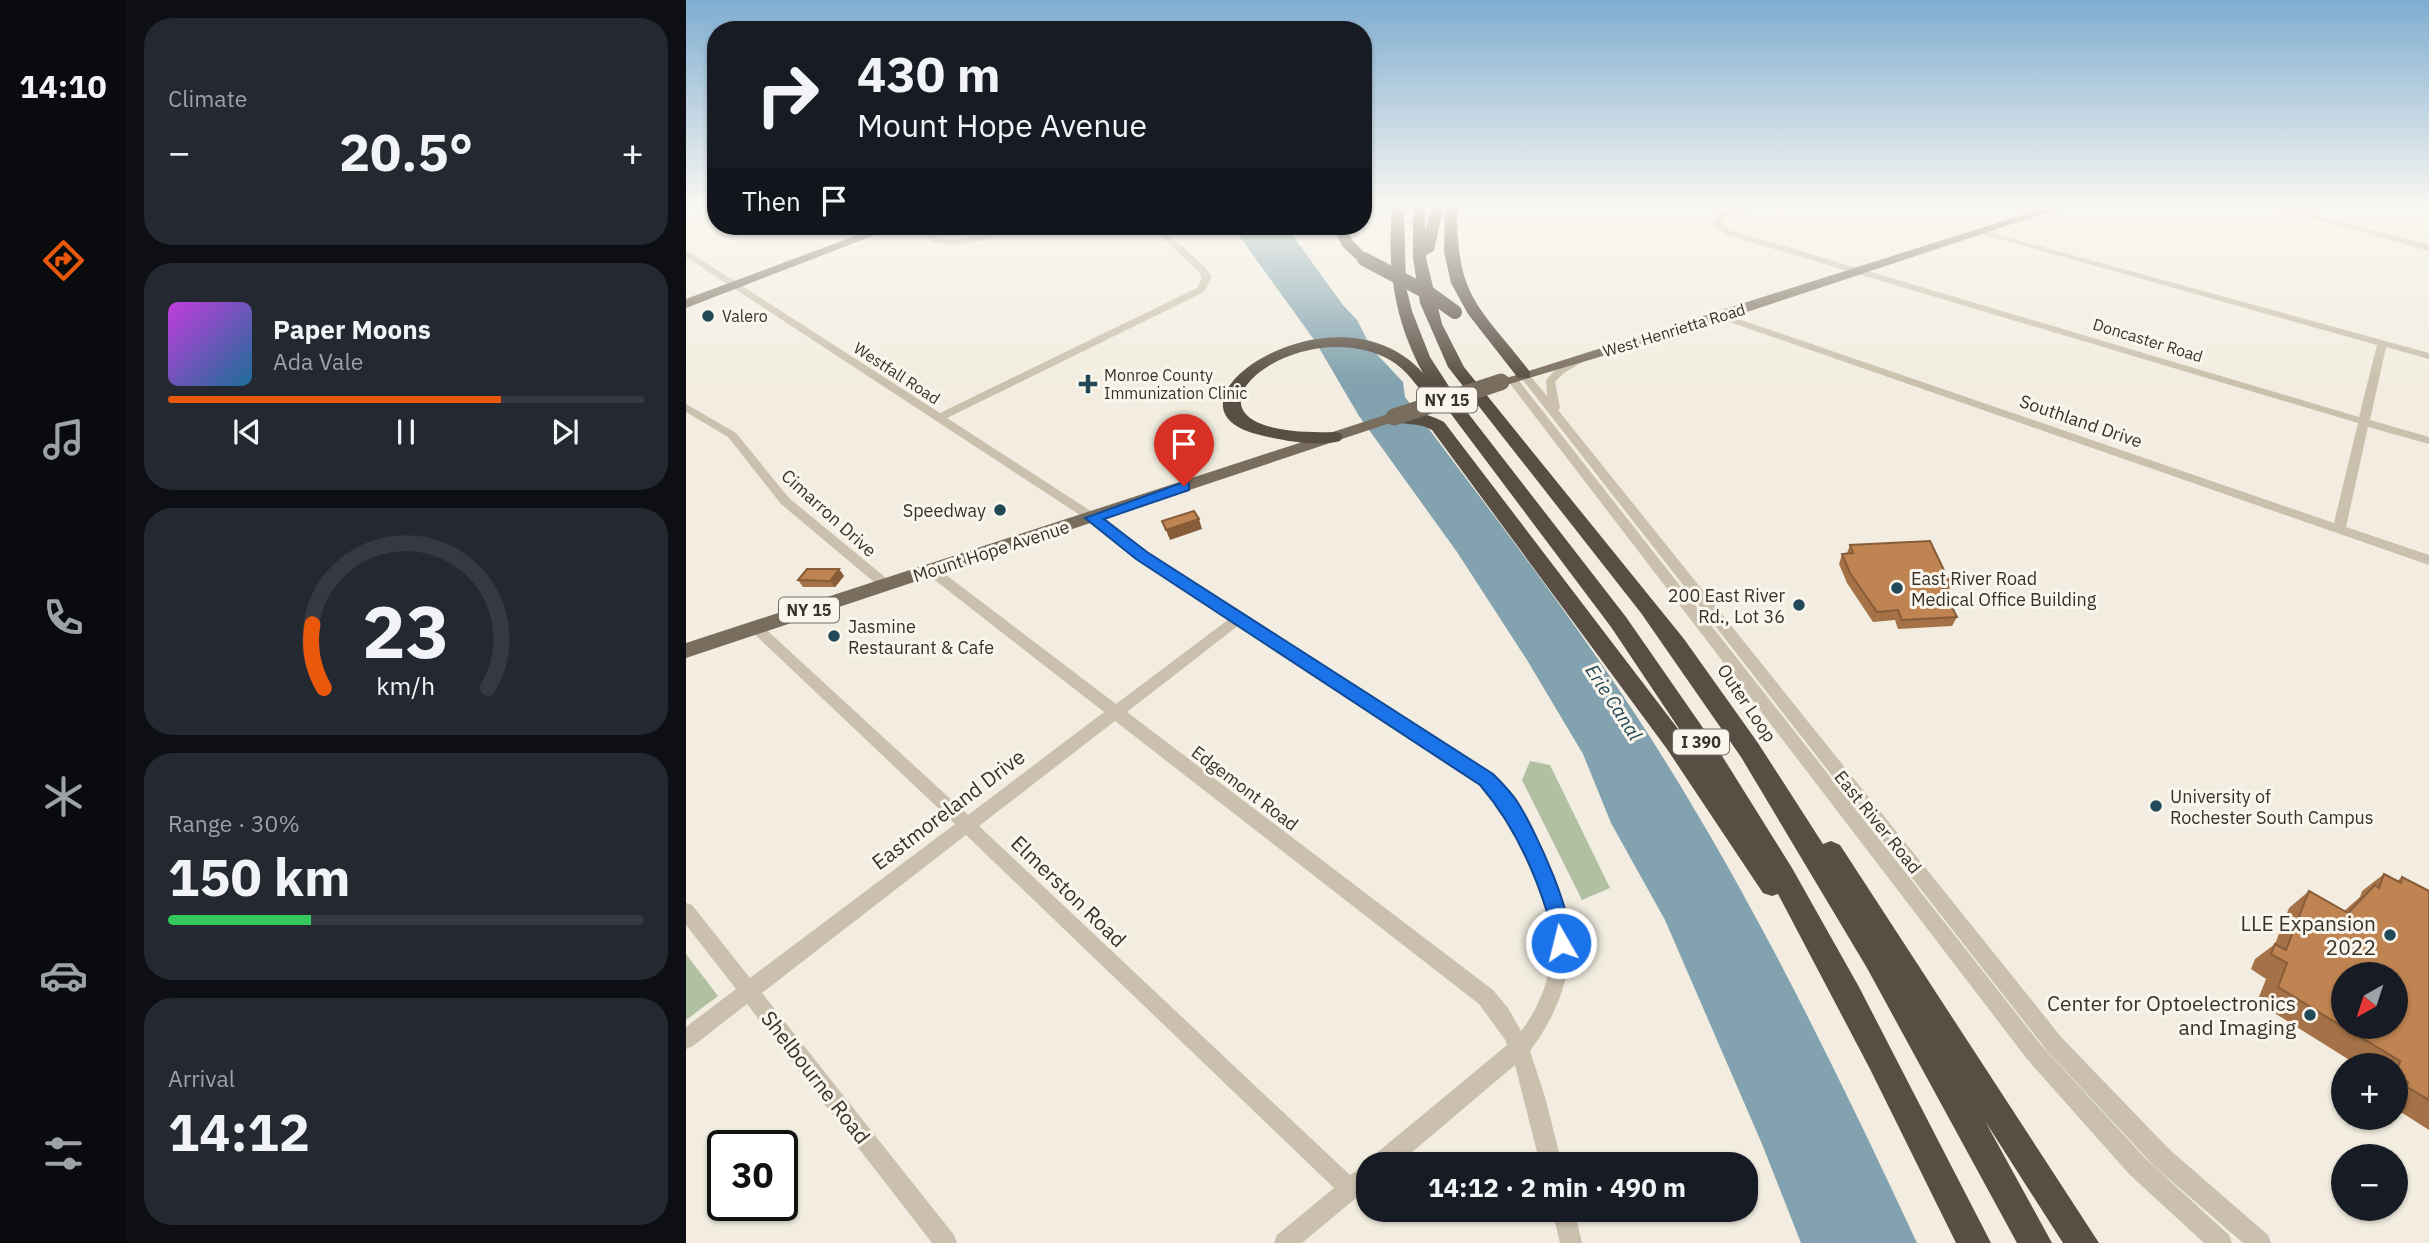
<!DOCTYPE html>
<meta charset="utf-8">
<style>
:root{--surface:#171b24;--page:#242831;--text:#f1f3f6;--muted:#9ea1a6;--line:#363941;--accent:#ea580c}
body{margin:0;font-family:"IBM Plex Sans",sans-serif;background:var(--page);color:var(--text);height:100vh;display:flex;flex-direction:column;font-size:26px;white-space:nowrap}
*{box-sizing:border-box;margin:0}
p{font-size:23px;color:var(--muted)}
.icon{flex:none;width:38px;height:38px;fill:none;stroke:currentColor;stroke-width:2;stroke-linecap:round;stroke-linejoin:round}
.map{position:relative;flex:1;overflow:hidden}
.side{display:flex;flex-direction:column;gap:18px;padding:18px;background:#0d0f14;width:560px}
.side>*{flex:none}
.guide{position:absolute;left:21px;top:21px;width:665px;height:214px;border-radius:28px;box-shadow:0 2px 5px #0004;background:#171b24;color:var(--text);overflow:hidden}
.needle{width:46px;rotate:219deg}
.fabs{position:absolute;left:1645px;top:962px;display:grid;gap:14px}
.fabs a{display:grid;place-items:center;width:77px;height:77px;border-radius:50%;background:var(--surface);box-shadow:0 2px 5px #0004;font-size:35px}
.speed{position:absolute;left:21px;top:1130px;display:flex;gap:14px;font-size:35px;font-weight:700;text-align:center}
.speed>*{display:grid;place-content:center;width:91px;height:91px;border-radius:50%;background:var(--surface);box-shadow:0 2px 5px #0004;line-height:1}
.speed .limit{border:4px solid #111;border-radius:10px;background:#fff;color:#111}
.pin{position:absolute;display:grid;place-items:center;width:60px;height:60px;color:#fff;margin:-72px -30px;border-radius:50% 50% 50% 0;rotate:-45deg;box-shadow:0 0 7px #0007}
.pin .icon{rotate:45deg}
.me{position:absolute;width:77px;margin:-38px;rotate:352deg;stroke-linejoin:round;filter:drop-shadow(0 0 5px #0008)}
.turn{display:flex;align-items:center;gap:24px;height:147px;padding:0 35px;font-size:32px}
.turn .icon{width:91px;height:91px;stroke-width:2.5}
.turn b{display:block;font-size:49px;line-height:60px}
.then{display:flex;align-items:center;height:66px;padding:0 35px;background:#0003;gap:14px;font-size:26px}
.big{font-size:52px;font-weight:700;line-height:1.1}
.side .card{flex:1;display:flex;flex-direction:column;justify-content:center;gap:10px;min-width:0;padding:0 24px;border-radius:28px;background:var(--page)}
.side .dial{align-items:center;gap:0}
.dial svg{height:182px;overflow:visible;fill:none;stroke:var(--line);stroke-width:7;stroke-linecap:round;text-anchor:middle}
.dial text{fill:var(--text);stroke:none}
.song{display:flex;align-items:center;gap:21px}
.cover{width:84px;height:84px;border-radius:10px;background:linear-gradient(135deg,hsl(290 70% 55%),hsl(200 70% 35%))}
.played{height:7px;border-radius:4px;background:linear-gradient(90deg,var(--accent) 70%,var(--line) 70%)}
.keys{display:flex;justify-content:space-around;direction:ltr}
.heat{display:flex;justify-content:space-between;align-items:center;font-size:38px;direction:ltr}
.charge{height:10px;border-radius:5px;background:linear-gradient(90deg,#34c759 30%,var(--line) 0)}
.trip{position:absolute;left:670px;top:1152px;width:402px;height:70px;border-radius:28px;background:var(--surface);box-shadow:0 2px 5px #0004;font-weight:700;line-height:70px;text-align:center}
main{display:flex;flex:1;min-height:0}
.tab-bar{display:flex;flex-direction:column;width:126px;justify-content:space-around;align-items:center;background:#090b0e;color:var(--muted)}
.tab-bar .icon{width:49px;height:49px}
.tab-bar .active{color:var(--accent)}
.tab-bar b{font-size:32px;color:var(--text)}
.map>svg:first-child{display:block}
</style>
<main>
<nav class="tab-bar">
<b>14:10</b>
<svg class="icon active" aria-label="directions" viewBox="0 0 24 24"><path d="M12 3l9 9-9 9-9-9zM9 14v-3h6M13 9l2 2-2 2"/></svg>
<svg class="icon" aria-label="music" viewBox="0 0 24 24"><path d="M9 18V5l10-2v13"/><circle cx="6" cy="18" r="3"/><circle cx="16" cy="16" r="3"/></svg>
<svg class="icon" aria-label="phone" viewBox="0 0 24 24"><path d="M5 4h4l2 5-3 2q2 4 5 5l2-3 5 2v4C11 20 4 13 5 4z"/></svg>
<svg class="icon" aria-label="climate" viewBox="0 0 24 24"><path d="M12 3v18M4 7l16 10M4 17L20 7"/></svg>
<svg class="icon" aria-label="car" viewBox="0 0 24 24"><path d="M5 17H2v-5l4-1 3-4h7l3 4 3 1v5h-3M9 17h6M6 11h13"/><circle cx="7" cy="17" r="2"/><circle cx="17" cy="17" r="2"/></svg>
<svg class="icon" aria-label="filters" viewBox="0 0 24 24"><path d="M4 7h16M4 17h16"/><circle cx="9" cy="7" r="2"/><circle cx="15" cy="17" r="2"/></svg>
</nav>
<section class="side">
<div class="card"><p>Climate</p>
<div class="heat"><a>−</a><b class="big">20.5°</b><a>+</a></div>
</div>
<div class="card">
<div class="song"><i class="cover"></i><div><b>Paper Moons</b><p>Ada Vale</p></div></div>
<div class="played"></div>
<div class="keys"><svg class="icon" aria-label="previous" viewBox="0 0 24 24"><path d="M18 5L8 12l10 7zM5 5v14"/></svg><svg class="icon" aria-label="pause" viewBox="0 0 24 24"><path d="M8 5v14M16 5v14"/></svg><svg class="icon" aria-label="next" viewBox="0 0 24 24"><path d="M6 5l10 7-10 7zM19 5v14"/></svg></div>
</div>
<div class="card dial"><svg viewBox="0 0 100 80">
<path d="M14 69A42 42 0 1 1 86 69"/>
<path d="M14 69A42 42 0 0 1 9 41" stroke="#ea580c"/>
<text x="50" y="56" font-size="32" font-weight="700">23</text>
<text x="50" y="72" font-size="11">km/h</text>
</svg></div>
<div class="card"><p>Range · 30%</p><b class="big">150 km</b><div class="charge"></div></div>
<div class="card"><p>Arrival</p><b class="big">14:12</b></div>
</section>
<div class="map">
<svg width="1743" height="1243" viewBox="0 0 1743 1243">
<rect width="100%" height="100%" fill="#f2ede0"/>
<path fill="#afc1a1" d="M844,761l20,4 60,123 -28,12 -60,-120z
M0,954l32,42 -32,24z"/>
<path fill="#81a2ae" d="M546,226h54l56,78 15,16 15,29 31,33 2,15c90,121 183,239 262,367 95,153 174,316 250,479h-116l-39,-99 -97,-224 -54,-97 -28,-69 -56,-94 -70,-108 -98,-136 -44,-75z"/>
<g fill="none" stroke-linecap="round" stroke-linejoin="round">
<path fill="#cac0ad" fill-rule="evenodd" d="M1058,208h12l-31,10 -4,6 12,7 626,186 18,-72 -403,-113 7,-2 448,123v6l-43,-12 -16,73 59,17v7l-61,-17 -22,100 83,28v10l-711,-247v-4h6l610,209 24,-100 -631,-188 -15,-10 7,-11z
M1589,208h12l142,37v6z
M250,226h8l-8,10 1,2c29,8 49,-13 75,-12 -22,16 -54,23 -81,16l-3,-6z
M464,226h9l46,41 7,10 -8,15 -257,126 150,97 49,37 347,222c20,21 32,46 44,73 10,21 23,41 29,63 14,48 -7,103 -36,141l15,46 17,67h-22l-25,-99 -117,99h-28l3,-8 134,-111 -1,-4 -27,-37 -364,-283 -136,105 371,349 18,-12 1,1 -1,24 -66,55h-28l3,-8 57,-47 -368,-353 -204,158 192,242 3,8h-25l-185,-239 -54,42 -7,3v-22l50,-38 -50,-64v-22l6,2 58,73 205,-154 -207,-196 7,-5 5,1 208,191 136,-103 -177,-138 -2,-3 2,-3h10l179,136 113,-85 -93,-61 -47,-37 -403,-264v-7l254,163 257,-125 5,-11 -4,-6zM553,625l242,159c20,20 30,44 42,69 8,18 19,36 25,55 12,41 -1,90 -27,123l-13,-23 -15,-18 -366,-278z
M896,355l5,3 -1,2 -22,13 -9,9 5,26 -2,2 504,628 108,112 98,85 3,8h-28l-89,-77 -106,-114 -529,-677 5,-3 4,1 19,23 -1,-16 10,-11z
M826,376l4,1 525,668 105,114 83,76 3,8h-28l-74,-68 -103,-116 -519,-678v-4z
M0,404l50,29 53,65 102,84 2,3 -2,3h-10l-100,-84 -53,-67 -42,-25z
M866,1209h22l8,34h-22z"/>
<path fill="#796d5d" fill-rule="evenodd" d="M1358,208h16l-334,111 -220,66 -5,1 -7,-4z
M196,226h16l-212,82v-9z
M708,412l8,5 -3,3 -713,238v-15z"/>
<path fill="#594e43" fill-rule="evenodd" d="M706,208h12l2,79 6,24 18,46 27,42 169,218 93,134 73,117 67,119 132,256h-35l-86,-174 -92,-175 -6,2 -9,-3 -96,-144 -235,-319c-14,-9 -35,-3 -46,-13 13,-13 43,-3 58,5l244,320 -77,-115 -172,-229h-12c-11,-13 -21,-29 -37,-38 -98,-54 -249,78 -56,72l6,1 3,4 -3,4c-25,6 -55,0 -80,-6 -118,-28 75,-160 163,-62 -29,-53 -36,-105 -31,-165z
M727,208h12v24l6,-24h12l-9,43 -8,4v3l16,66 22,43 220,272 74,104 65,101 8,-3 9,4 259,398h-36l-78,-122 67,122h-35l-150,-275 -126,-211 -100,-144 -193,-246 -28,-64 -7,-45z
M759,208h12c0,92 21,96 73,164v6h-12l-50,-64 -17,-31 -7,-31z
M646,226h12l9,15 18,18 -2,3h-10l-17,-16z"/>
<path stroke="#796d5d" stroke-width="17" d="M708,417l107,-35"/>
<path stroke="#594e43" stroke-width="14" d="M678,259l66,35 25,18"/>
</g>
<path fill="#a47246" d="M1164,545l101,40 -4,10h-1l11,22 -5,9 -54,3 -3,-9 -22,2 -26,-39 -8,-19 3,-10 5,-1z
M153,569l5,7 -9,11h-32l-5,-7z
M1698,874l13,7 5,-4 27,14v239l-33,-21v-43h-37l-102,-64 9,-23 -15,-10 4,-10 20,-15 14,-36 20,-17 35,20 16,-14 2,-6z"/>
<path fill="#865c39" d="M513,519l3,10 -32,11 -4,-10z
M153,569l5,7 -9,11 -5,-6z"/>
<path fill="#bf8451" stroke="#865c39" stroke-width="2" d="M508,511l5,8 -33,11 -4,-9z
M1244,541l21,44h-10l16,32 -55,3 -4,-10 -21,2 -27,-39 -8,-19 11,-1 -3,-8z
M121,569h32l-9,12 -32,-1z
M1698,874l17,9 1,-6 27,14v209l-22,-13 1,-5 -12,-8 4,-13 -56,-34h52v-52h-53v52l-65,-40 9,-24 -16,-9 4,-10 11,6 23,-59 39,22 27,-28 4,3z"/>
<linearGradient id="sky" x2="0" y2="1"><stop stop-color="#7fadd1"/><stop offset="0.54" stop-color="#f9f7f1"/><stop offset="1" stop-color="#f9f7f1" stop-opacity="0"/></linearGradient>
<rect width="1743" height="382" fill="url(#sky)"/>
<path fill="#1a73e8" stroke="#114b97" stroke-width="2" d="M498,482l5,1v7l-85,29 43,33 346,222c9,9 19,19 25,29 16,25 62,121 50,147l-7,3 -7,-3c-6,-12 -3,-25 -7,-38 -14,-45 -36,-91 -67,-127l-344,-226 -51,-41z"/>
<g fill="#224958" stroke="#faf6ed" stroke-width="2.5">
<circle cx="22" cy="316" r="7"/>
<path d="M398.5 373.5h7v7h7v7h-7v7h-7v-7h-7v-7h7z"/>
<circle cx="314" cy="510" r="7"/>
<circle cx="1211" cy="588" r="7"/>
<circle cx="1113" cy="605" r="7"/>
<circle cx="148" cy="636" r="7"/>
<circle cx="1470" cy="806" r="7"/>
<circle cx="1704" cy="935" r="7"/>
<circle cx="1624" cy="1015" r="7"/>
</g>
<g text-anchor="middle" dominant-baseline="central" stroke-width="6" stroke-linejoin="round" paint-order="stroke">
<g font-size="16" fill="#38322b" stroke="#faf6ed" text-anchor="start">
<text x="36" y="316">Valero</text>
<text x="418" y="375">Monroe County<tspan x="418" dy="18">Immunization Clinic</tspan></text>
</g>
<g font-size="16" fill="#38322b" stroke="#faf6ed">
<text transform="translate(988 330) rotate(-17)">West Henrietta Road</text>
<text transform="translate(1462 340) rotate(17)">Doncaster Road</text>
<text transform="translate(211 373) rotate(33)">Westfall Road</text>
</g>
<g fill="#faf6ed" stroke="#726d65" stroke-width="2">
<rect x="731" y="387.5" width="60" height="25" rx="5"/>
<rect x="93" y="597.5" width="60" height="25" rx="5"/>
<rect x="987" y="729.5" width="56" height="25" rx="5"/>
</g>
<g font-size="16" font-weight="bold" fill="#38322b">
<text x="761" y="400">NY 15</text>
<text x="123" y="610">NY 15</text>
<text x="1015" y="742">I 390</text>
</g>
<g font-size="18" fill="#38322b" stroke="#faf6ed">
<text transform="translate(1395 421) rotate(19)">Southland Drive</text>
<text transform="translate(143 513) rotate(42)">Cimarron Drive</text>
<text transform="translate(305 551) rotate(-18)">Mount Hope Avenue</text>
<text transform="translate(1061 703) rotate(56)">Outer Loop</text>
<text transform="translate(559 788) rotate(37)">Edgemont Road</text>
<text transform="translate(1192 822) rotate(51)">East River Road</text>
</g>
<g font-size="18" fill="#38322b" stroke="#faf6ed" text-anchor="start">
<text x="300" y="510" text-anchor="end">Speedway</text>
<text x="1225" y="578">East River Road<tspan x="1225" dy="21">Medical Office Building</tspan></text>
<text x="1099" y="595" text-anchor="end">200 East River<tspan x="1099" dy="21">Rd., Lot 36</tspan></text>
<text x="162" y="626">Jasmine<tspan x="162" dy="21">Restaurant &amp; Cafe</tspan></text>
<text x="1484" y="796">University of<tspan x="1484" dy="21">Rochester South Campus</tspan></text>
</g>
<g font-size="19" font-style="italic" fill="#224958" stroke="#faf6ed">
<text transform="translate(928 702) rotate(57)">Erie Canal</text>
</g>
<g font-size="21" fill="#38322b" stroke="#faf6ed">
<text transform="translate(262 809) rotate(-37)">Eastmoreland Drive</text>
<text transform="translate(383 891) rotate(44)">Elmerston Road</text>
<text transform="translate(130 1077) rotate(52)">Shelbourne Road</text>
</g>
<g font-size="21" fill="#38322b" stroke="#faf6ed" text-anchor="end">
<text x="1690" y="923">LLE Expansion<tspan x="1690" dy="24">2022</tspan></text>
<text x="1610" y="1003">Center for Optoelectronics<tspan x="1610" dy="24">and Imaging</tspan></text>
</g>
</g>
</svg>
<div class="fabs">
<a><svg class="needle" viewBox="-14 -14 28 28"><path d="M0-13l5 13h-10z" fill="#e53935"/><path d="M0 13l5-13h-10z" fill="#9ea1a6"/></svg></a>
<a>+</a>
<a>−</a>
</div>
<div class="speed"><div class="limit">30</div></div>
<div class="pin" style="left:498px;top:486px;background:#d93025"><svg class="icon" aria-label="arrive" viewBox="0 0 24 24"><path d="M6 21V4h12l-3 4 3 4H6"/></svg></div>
<svg class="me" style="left:875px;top:943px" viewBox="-20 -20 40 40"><circle r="17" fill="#1a73e8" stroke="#fff" stroke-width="3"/><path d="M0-11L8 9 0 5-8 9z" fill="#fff"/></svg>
<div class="trip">14:12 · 2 min · 490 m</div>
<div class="guide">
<div class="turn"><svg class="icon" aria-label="right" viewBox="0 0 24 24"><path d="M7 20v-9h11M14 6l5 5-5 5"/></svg><div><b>430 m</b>Mount Hope Avenue</div></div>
<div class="then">Then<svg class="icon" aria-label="arrive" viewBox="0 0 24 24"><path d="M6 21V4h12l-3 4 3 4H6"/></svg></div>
</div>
</div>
</main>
